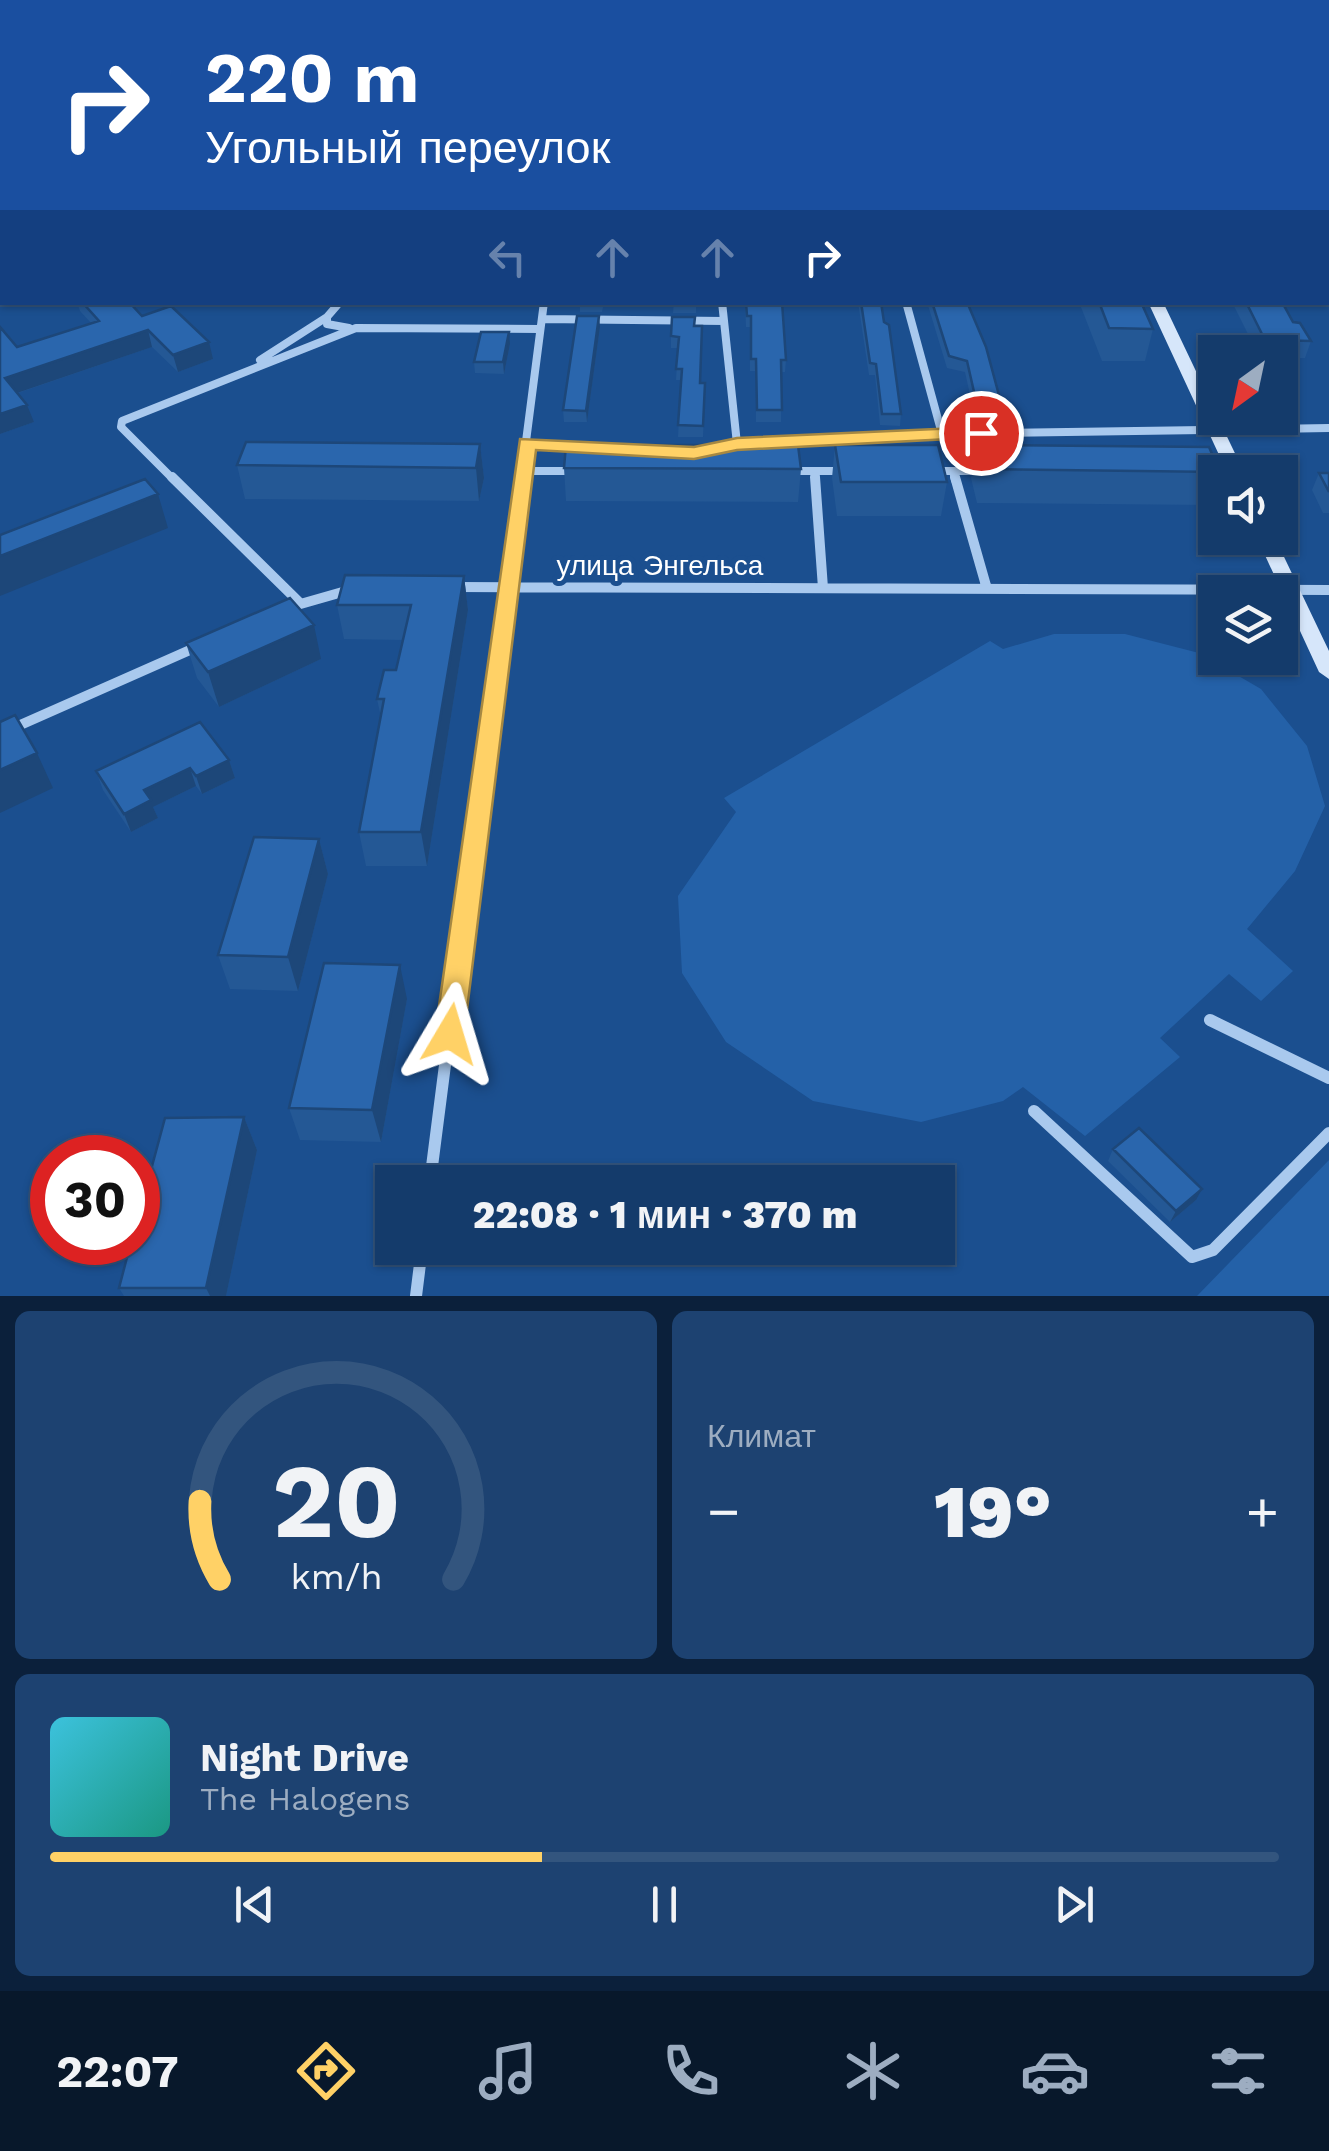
<!DOCTYPE html>
<html lang="ru">
<meta charset="utf-8">
<style>
:root{--surface:#143b6b;--page:#1d4271;--text:#f1f3f6;--muted:#9dadc1;--line:#33557e;--accent:#ffd166}
body{margin:0;font-family:"Work Sans",sans-serif;background:var(--page);color:var(--text);height:100vh;display:flex;flex-direction:column;font-size:38px;white-space:nowrap}
*{box-sizing:border-box;margin:0}
p{font-size:32px;color:var(--muted)}
.icon{flex:none;width:55px;height:55px;fill:none;stroke:currentColor;stroke-width:2;stroke-linecap:round;stroke-linejoin:round}
.map{position:relative;height:1296px;overflow:hidden}
.side{display:flex;flex-direction:column;gap:15px;padding:15px;background:#0b203b;flex:1}
.side>*{flex:none}
.guide{position:absolute;left:0px;top:0px;width:1330px;height:305px;box-shadow:0 2px 8px #0004,0 0 0 2px var(--line);background:#1a4fa0;color:#fff;overflow:hidden}
.needle{width:65px;rotate:213deg}
.buttons{position:absolute;left:1198px;top:335px;display:grid;gap:20px}
.buttons a{display:grid;place-items:center;width:100px;height:100px;border-radius:0px;background:var(--surface);box-shadow:0 2px 8px #0004,0 0 0 2px var(--line);font-size:50px}
.speed{position:absolute;left:30px;top:1135px;display:flex;gap:20px;font-size:50px;font-weight:700;text-align:center}
.speed>*{display:grid;place-content:center;width:130px;height:130px;border-radius:50%;background:var(--surface);box-shadow:0 2px 8px #0004,0 0 0 2px var(--line);line-height:1}
.speed .limit{border:15px solid #d22;background:#fff;color:#111}
.pin{position:absolute;display:grid;place-items:center;width:85px;height:85px;color:#fff;margin:-42px;border:5px solid #fff;border-radius:50%;box-shadow:0 2px 10px #0007}
.me{position:absolute;width:110px;margin:-55px;rotate:7deg;stroke-linejoin:round;filter:drop-shadow(0 0 8px #0008)}
.turn{display:flex;align-items:center;gap:35px;height:210px;padding:0 40px;font-size:45px}
.turn .icon{width:130px;height:130px;stroke-width:2.5}
.turn b{display:block;font-size:70px;line-height:85px}
.lanes{display:flex;align-items:center;height:95px;padding:0 40px;background:#0003;justify-content:center;gap:50px;direction:ltr}
.lanes .off{opacity:.35}
.big{font-size:75px;font-weight:800;line-height:1.1}
.side .card{flex:1;display:flex;flex-direction:column;justify-content:center;gap:15px;min-width:0;padding:0 35px;border-radius:15px;background:var(--page)}
.side .dial{align-items:center;gap:0}
.dial svg{height:260px;overflow:visible;fill:none;stroke:var(--line);stroke-width:7;stroke-linecap:round;text-anchor:middle}
.dial text{fill:var(--text);stroke:none}
.song{display:flex;align-items:center;gap:30px}
.cover{width:120px;height:120px;border-radius:15px;background:linear-gradient(135deg,hsl(190 70% 55%),hsl(170 70% 35%))}
.played{height:10px;border-radius:5px;background:linear-gradient(90deg,var(--accent) 40%,var(--line) 40%)}
.keys{display:flex;justify-content:space-around;direction:ltr}
.heat{display:flex;justify-content:space-between;align-items:center;font-size:55px;direction:ltr}
.side .tiles{flex:1;display:grid;gap:15px;grid-template-columns:1fr 1fr}
.card:last-child{grid-column:span 2}
.trip{position:absolute;left:375px;top:1165px;width:580px;height:100px;border-radius:0px;background:var(--surface);box-shadow:0 2px 8px #0004,0 0 0 2px var(--line);font-weight:800;line-height:100px;text-align:center}
.dock{display:flex;height:160px;justify-content:space-around;align-items:center;background:#08182b;color:var(--muted)}
.dock .icon{width:70px;height:70px}
.dock .active{color:var(--accent)}
.dock b{font-size:45px;color:var(--text)}
.map>svg:first-child{display:block}
</style>
<div class="map">
<svg width="1329" height="1296" viewBox="0 0 1329 1296">
<rect width="100%" height="100%" fill="#1b4f8f"/>
<path fill="#2461a8" d="M1054,634h71l74,19 62,36 46,57 18,60 -30,65 -48,58 46,42 -32,30 -32,-27 -69,64 20,19 -95,79 -62,-49 -20,14 -82,21 -108,-21 -87,-59 -44,-69 -4,-77 58,-84 -12,-14 266,-157 13,8z
M1329,1160v136h-132z"/>
<g fill="none" stroke-linecap="round" stroke-linejoin="round">
<path stroke="#a9c9ee" stroke-width="8" d="M340,302l-13,15v7l22,4
M722,302l15,142
M906,302l36,132
M542,319l182,2
M260,360l67,-43
M527,443l49,4
M722,448l15,-4 205,-10 387,-6
M522,471h56
M790,471h53
M815,471l1,9
M935,471h48
M953,471l2,9
M174,480l-53,-53 1,-6 234,-93 184,1
M521,480l23,-178"/>
<path stroke="#a9c9ee" stroke-width="10" d="M172,477l127,125
M815,477l8,111
M955,477l32,112
M455,587l874,3
M283,609l70,-20
M0,734l199,-88
M475,834l46,-357"/>
<path stroke="#a9c9ee" stroke-width="12" d="M1210,1020l119,58
M1034,1111l158,146 21,-7 116,-117
M430,1182l45,-351
M416,1296l6,-48"/>
<path fill="#d6e6fa" fill-rule="evenodd" d="M147,0h12l1,2h-11z
M1328,73h1v6h-1z
M2,118v8l-2,1v-8z
M1148,302h15l52,109v7h3l26,54h-17z
M1257,538h18l54,113v28l-10,-7z"/>
</g>
<path fill="#245895" d="M4,0h69l1,2h-69z
M1300,0h29v20h-1v-18h-26z
M77,302h52l13,14 71,43 -35,13 -26,-25 -134,46 16,29 -34,12 17,-87 74,-24 -11,-12z
M580,302h24l-2,10h-22z
M674,302h22v11h-23z
M745,302h37l4,58 -1,12h-4v50h-25v-51h-6v-44h-4z
M858,302h23l20,112 -1,12 -20,-1 -5,-50h-6z
M927,302h40l37,112 -2,12h-25l-12,-54 -18,-4z
M1079,302h62l12,27 -8,32h-43z
M1232,302h50l11,20 18,19 -6,17h-25v-6h-23z
M694,326l6,57h5l-2,54h-25l3,-57h-5l2,-32h-7v-12z
M600,327l-13,95h-23l-1,-12z
M510,344l-6,30 -29,-1 -1,-11z
M480,444l4,34 -5,23 -234,-2 -8,-34z
M835,445l112,37 -6,34h-104l-5,-38z
M977,445l243,27h-5v15l-6,18 -232,-2 -6,-25z
M564,468l237,1 -3,33 -232,-1z
M1319,473h10v40h-6l-11,-23z
M464,576l4,34 -41,256h-61l-7,-34 22,-115 -4,-18 19,-29 7,-30 -59,-1 -7,-34z
M186,643l135,16 -102,48 -22,-29z
M229,760l6,18 -33,16 -6,-8 -43,21 5,11 -27,14 -28,-42 -7,-19z
M319,839l9,35 -30,117 -68,-2 -12,-34z
M407,999l-26,143 -81,-2 -11,-32z
M244,1117l13,33 -31,146h-102l-5,-8z
M1113,1149l83,51 -26,22 -62,-61z"/>
<path fill="#1d4779" d="M599,316l1,11 -13,95 -1,-11z
M148,330l4,17 -141,48 -6,-17z
M509,332l1,12 -6,30 -1,-12z
M209,342l4,17 -35,13 -5,-17z
M27,405l7,17 -34,12v-20z
M480,444l4,34 -5,23 -3,-33z
M158,494l10,34 -168,68v-40z
M464,576l4,34 -41,256 -6,-34z
M314,625l7,34 -102,48 -11,-35z
M37,753l16,35 -53,25v-43z
M229,760l6,18 -33,16 -6,-18z
M190,768l6,18 -43,21 5,11 -27,14 -7,-18 20,-24z
M319,839l9,35 -30,117 -10,-34z
M400,965l7,34 -26,143 -9,-32z
M244,1117l13,33 -31,146h-16l-4,-8z
M1202,1189l-6,11 -26,22 6,-11z"/>
<path fill="#2a66ad" stroke="#1d4779" stroke-width="2.5" d="M22,0h49l-10,2h-35z
M398,0h24l-1,2h-24z
M578,0h31v2h-31z
M1317,0h12v6h-1v-4h-9z
M1328,81h1v46h-1z
M0,127h2v88l-2,1z
M82,302h47l13,14 29,-10 38,36 -36,13 -25,-25 -143,48 22,27 -27,9v-87l17,20 82,-26z
M746,302h36l4,58h-5l1,50h-25l-1,-51h-5v-43h-4z
M861,302h20l3,20 5,3 12,89h-19l-6,-50 -6,-1z
M932,302h35l19,45 18,67h-25l-12,-53 -18,-5z
M1099,302h42l12,27 -44,-1z
M1246,302h36l11,20 7,1 11,18 -46,-1z
M577,316h22l-13,95 -23,-1z
M672,317h23l-1,9h8l-2,57h5l-2,43 -25,-1 4,-56h-6l3,-32 -8,-1z
M481,332h28l-6,30h-29z
M246,442l234,2 -4,24 -239,-3z
M566,445h232l3,24 -237,-1z
M835,445h103l9,37h-106z
M977,445l232,2 11,25 -237,-3z
M1319,473h10v19z
M145,479l13,15 -158,62v-21z
M345,575l119,1 -43,256h-62l25,-133h-7l7,-29h12l15,-65h-74z
M290,598l24,27 -106,47 -22,-29z
M15,715l22,38 -37,17v-48z
M200,722l29,38 -33,16 -6,-8 -46,22 7,10 -27,14 -28,-43z
M254,837l65,2 -31,118 -70,-2z
M324,963l76,2 -28,145 -83,-2z
M244,1117l-38,171h-87l12,-46h7v-24l27,-100z
M1139,1128l63,61 -26,22 -63,-62z"/>
<path fill="#ffd166" stroke="#a68842" stroke-width="2.5" d="M981,427l7,2v8l-251,13 -43,9 -158,-9 -72,584 -4,9 -10,4 -11,-4 -4,-9 85,-595 174,8 43,-9z"/>
<g text-anchor="middle" dominant-baseline="central" stroke-width="10" stroke-linejoin="round" paint-order="stroke">
<g font-size="28" fill="#fff" stroke="#1b4f8f">
<text x="660" y="565">улица Энгельса</text>
</g>
</g>
</svg>
<div class="buttons">
<a><svg class="needle" viewBox="-14 -14 28 28"><path d="M0-13l5 13h-10z" fill="#e53935"/><path d="M0 13l5-13h-10z" fill="#9dadc1"/></svg></a>
<a><svg class="icon" aria-label="sound" viewBox="0 0 24 24"><path d="M4 9h4l5-4v14l-5-4H4zM17 9q2 3 0 6"/></svg></a>
<a><svg class="icon" aria-label="layers" viewBox="0 0 24 24"><path d="M12 4l9 5-9 5-9-5zM3 14l9 5 9-5"/></svg></a>
</div>
<div class="speed"><div class="limit">30</div></div>
<div class="pin" style="left:981px;top:433px;background:#d93025"><svg class="icon" aria-label="arrive" viewBox="0 0 24 24"><path d="M6 21V4h12l-3 4 3 4H6"/></svg></div>
<svg class="me" style="left:450px;top:1034px" viewBox="-20 -20 40 40"><path d="M0-17L14 15 0 8-14 15z" fill="#ffd166" stroke="#fff" stroke-width="4"/></svg>
<div class="trip">22:08 · 1 мин · 370 m</div>
<div class="guide">
<div class="turn"><svg class="icon" aria-label="right" viewBox="0 0 24 24"><path d="M7 20v-9h11M14 6l5 5-5 5"/></svg><div><b>220 m</b>Угольный переулок</div></div>
<div class="lanes"><svg class="icon off" aria-label="left" viewBox="0 0 24 24"><path d="M17 20v-9H6M10 6l-5 5 5 5"/></svg><svg class="icon off" aria-label="ahead" viewBox="0 0 24 24"><path d="M12 20V5M6 11l6-6 6 6"/></svg><svg class="icon off" aria-label="ahead" viewBox="0 0 24 24"><path d="M12 20V5M6 11l6-6 6 6"/></svg><svg class="icon" aria-label="right" viewBox="0 0 24 24"><path d="M7 20v-9h11M14 6l5 5-5 5"/></svg></div>
</div>
</div>
<section class="side">
<div class="tiles">
<div class="card dial"><svg viewBox="0 0 100 80">
<path d="M14 69A42 42 0 1 1 86 69"/>
<path d="M14 69A42 42 0 0 1 8 45" stroke="#ffd166"/>
<text x="50" y="56" font-size="32" font-weight="700">20</text>
<text x="50" y="72" font-size="11">km/h</text>
</svg></div>
<div class="card"><p>Климат</p>
<div class="heat"><a>−</a><b class="big">19°</b><a>+</a></div>
</div>
<div class="card">
<div class="song"><i class="cover"></i><div><b>Night Drive</b><p>The Halogens</p></div></div>
<div class="played"></div>
<div class="keys"><svg class="icon" aria-label="previous" viewBox="0 0 24 24"><path d="M18 5L8 12l10 7zM5 5v14"/></svg><svg class="icon" aria-label="pause" viewBox="0 0 24 24"><path d="M8 5v14M16 5v14"/></svg><svg class="icon" aria-label="next" viewBox="0 0 24 24"><path d="M6 5l10 7-10 7zM19 5v14"/></svg></div>
</div>
</div>
</section>
<nav class="dock">
<b>22:07</b>
<svg class="icon active" aria-label="directions" viewBox="0 0 24 24"><path d="M12 3l9 9-9 9-9-9zM9 14v-3h6M13 9l2 2-2 2"/></svg>
<svg class="icon" aria-label="music" viewBox="0 0 24 24"><path d="M9 18V5l10-2v13"/><circle cx="6" cy="18" r="3"/><circle cx="16" cy="16" r="3"/></svg>
<svg class="icon" aria-label="phone" viewBox="0 0 24 24"><path d="M5 4h4l2 5-3 2q2 4 5 5l2-3 5 2v4C11 20 4 13 5 4z"/></svg>
<svg class="icon" aria-label="climate" viewBox="0 0 24 24"><path d="M12 3v18M4 7l16 10M4 17L20 7"/></svg>
<svg class="icon" aria-label="car" viewBox="0 0 24 24"><path d="M5 17H2v-5l4-1 3-4h7l3 4 3 1v5h-3M9 17h6M6 11h13"/><circle cx="7" cy="17" r="2"/><circle cx="17" cy="17" r="2"/></svg>
<svg class="icon" aria-label="filters" viewBox="0 0 24 24"><path d="M4 7h16M4 17h16"/><circle cx="9" cy="7" r="2"/><circle cx="15" cy="17" r="2"/></svg>
</nav>
